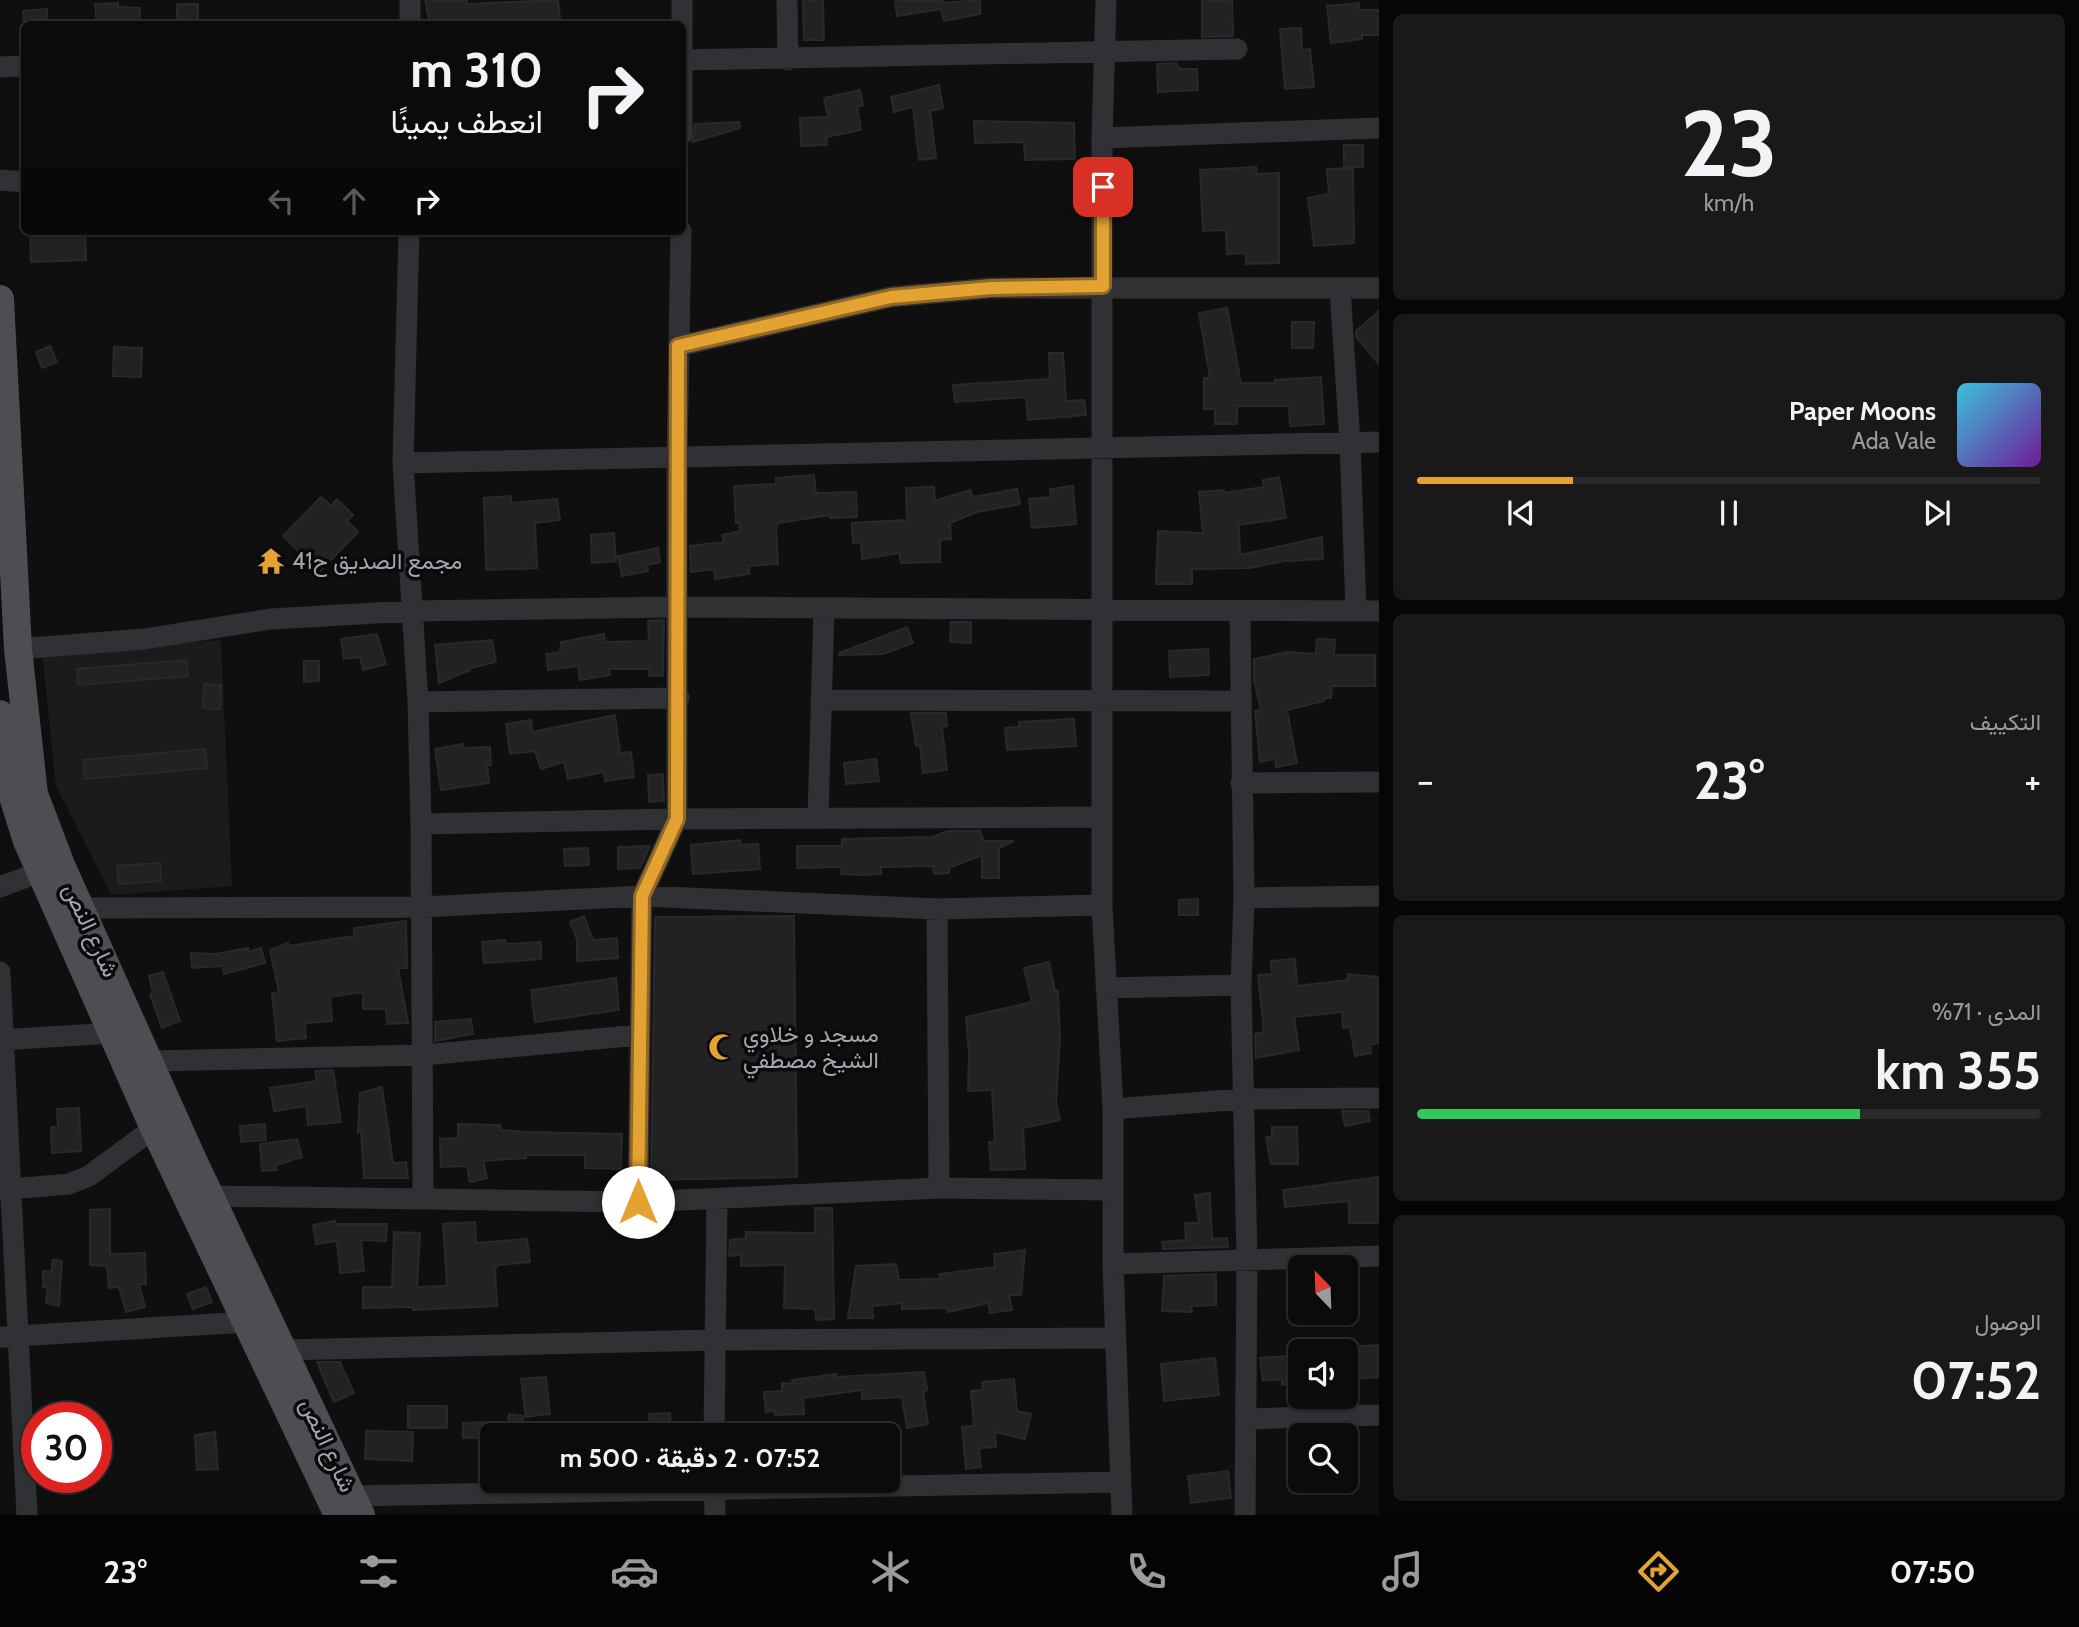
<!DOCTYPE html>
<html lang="ar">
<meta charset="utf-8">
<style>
:root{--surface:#0b0b0c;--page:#19191a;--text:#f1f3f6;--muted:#9a9b9d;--line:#2b2b2d;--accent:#e4a233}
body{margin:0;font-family:Cabin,Vazirmatn,sans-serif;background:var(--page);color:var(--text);direction:rtl;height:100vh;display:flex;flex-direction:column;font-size:26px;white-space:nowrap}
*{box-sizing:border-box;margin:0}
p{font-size:23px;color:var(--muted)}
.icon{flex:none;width:38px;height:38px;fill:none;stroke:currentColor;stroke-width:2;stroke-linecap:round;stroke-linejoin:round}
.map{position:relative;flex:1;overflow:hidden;direction:ltr}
.panel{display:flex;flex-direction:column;gap:14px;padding:14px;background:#060607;width:700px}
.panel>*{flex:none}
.top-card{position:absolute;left:21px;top:21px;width:665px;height:214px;border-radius:10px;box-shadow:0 2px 5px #0004,0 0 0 2px var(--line);direction:rtl;background:#0b0b0c;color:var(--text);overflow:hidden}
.needle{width:46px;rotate:337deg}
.controls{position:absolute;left:1288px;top:1255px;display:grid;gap:14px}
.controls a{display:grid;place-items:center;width:70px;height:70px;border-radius:10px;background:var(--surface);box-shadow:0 2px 5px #0004,0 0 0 2px var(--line);font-size:35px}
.speed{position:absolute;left:21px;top:1402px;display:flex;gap:14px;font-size:35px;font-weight:700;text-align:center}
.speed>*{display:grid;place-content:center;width:91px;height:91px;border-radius:50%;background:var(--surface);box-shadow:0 2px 5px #0004,0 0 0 2px var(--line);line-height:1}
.speed .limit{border:10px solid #d22;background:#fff;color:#111}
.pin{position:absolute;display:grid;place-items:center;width:60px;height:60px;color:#fff;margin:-30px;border-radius:14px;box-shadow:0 4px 10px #0006}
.me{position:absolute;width:77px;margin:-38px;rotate:0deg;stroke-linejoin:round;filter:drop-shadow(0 0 5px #0008)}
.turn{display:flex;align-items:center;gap:24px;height:147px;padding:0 28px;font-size:32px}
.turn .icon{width:91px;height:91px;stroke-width:2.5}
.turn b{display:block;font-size:49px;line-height:60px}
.lanes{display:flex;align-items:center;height:66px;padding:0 28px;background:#0003;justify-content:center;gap:35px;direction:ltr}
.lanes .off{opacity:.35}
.big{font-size:52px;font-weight:700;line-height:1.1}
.panel .tile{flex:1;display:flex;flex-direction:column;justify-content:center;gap:10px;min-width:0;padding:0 24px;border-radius:10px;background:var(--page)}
.panel .dial{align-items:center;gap:0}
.dial b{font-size:91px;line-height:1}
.song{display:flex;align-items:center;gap:21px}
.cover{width:84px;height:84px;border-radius:10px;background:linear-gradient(135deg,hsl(190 70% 55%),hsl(280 70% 35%))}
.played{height:7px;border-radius:4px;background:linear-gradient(90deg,var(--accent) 25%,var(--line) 25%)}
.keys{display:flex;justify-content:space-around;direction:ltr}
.heat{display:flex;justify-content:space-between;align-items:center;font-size:38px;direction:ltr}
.charge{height:10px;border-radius:5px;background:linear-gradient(90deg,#34c759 71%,var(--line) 0)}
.trip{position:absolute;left:480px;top:1423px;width:420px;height:70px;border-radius:10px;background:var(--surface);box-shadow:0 2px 5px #0004,0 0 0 2px var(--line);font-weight:700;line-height:70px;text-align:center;direction:rtl}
.menu{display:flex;height:112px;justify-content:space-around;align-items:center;background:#040405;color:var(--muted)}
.menu .icon{width:49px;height:49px}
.menu .on{color:var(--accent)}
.menu b{font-size:32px;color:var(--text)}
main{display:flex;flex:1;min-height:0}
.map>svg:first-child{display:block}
</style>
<main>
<section class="panel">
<div class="tile dial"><b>23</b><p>km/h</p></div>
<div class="tile">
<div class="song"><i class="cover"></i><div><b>Paper Moons</b><p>Ada Vale</p></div></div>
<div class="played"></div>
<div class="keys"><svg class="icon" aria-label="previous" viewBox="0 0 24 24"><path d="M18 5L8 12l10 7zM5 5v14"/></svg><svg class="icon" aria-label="pause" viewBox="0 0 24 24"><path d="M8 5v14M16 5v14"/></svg><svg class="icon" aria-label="next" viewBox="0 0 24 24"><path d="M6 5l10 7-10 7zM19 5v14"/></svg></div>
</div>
<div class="tile"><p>التكييف</p>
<div class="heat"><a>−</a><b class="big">23°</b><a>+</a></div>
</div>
<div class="tile"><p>المدى · 71%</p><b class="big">355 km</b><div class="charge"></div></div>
<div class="tile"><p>الوصول</p><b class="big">07:52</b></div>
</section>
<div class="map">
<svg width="1379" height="1515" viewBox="0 0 1379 1515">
<rect width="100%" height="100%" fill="#0f0f10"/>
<path fill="#1b1b1d" d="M221,640l11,246 -121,9 -55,-109 -14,-133z"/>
<path fill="#222224" stroke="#29292c" stroke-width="2" d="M425,0h42v4l91,-4 2,19 -38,5h-92z
M803,0h20l1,40h-20z
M895,0h48v3l37,-3v14l-36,7 -3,-12 -44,7z
M1202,0h30l1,36 -31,1z
M118,3v4l22,1 -1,16h-42l-2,-20z
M1359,3v7h20v25h-17v4l-31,4 -4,-37z
M177,4h21v20h-21z
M47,9v15h-23l-1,-13z
M1301,28l1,22 8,-1 4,38 -29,2 -5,-60z
M1176,63l4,6h17l1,21 -40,2 -1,-28z
M939,85l4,23 -13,3 6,47 -17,2 -6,-53 -19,5 -3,-15z
M860,90l3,15 -6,2 4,23 -35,7 1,8 -26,1 -1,-28 28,-1 -4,-19z
M974,121l100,2 1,36 -50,1 -1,-18 -49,1z
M739,122l1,6 -48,14 3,-18z
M1344,145h19v22h-19z
M1256,167l1,7 22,-1v90l-33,1v-11l-19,1 -1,-24 -23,1 -3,-61z
M1353,168l1,75 -40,3 -6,-48 21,-4 -2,-25z
M30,231h55l1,29 -55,2z
M1227,308l14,75h34v-3l46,-3 3,47 -34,2 -1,-20h-52v18h-22v-15h-11v-31h6l-11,-65z
M1379,311v53l-23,-27v-6z
M1292,322h22l-1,26h-21z
M50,346l7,16 -15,6 -6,-16z
M114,347l28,1 -1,29 -28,-1z
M1049,353h14l3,48 18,-1 2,15 -58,5 -2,-23 -71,5 -2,-17 97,-6z
M814,475l2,18 40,-1 1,25 -27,1v-3l-52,8 -2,4 2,37 -29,2v8l-34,5 -1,-10 -23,3 -1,-26 34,-4 -2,-7 18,-4 -1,-8h-3l-2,-37 42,-2v-6z
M1279,477l7,41 -47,7 1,30 82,-18 1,22 -38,2 -35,7 -58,1v15h-36l2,-53 45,2 -4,-41 25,-2v3l40,-6 -1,-7z
M1073,486l3,38 -44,4 -3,-29 22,-2 -1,-8z
M934,487l1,14 35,-11 3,7 44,-8 3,15 -43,8 -27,11 1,16 -11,1v22l-39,1 -2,-10 -37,6 -1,-17 -8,1 -1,-20 55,-3 -1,-32z
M511,496v7l46,-4 3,21 -25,3 2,45 -51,2 -2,-72z
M321,497l10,9 6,-7 16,16 -6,6 11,11 -39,40 -36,-36z
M614,533l2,28 -24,2 -1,-28z
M658,548l2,14 -13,3 1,6 -26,5 -4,-20z
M664,620l-1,56h-14v-7h-40l1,6 -30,5 -2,-14 -30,4 -2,-16 14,-2 1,-10 43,-8 1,8 44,-1 -1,-20z
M951,622h20v21l-21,-1z
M907,627l6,16 -30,11 -44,1v-2z
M377,634l9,30 -23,6 -3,-13 -16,2 -3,-20z
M1317,639l18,1 -1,15h41v31h-43l-1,12h-7v3l-37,9 10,53 -21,4 -1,-8 -15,3 -5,-51 6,-1 -7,-30v-21l33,-7 29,2z
M492,640l4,22 -26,6v2l-31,13 -4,-38z
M1208,649l1,26 -39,2 -1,-26z
M186,660l2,16 -110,9 -1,-16z
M304,661h15v20l-15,1z
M204,684l17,1 -1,24 -17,-1z
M911,713h35l1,13 -5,1 5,43 -24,3 -3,-28 -4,1z
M615,715l5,38 11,-1 3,25 -29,4 -1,-9 -36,7 -4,-17 -23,7 -6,-18 -25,3 -4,-30 25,-4 1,12z
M1074,719l2,27 -69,4 -2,-22 14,-1v-5z
M463,744l1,4 26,-1 1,18h-4l2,18 -48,7 -6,-41z
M205,749l2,19 -122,11 -2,-19z
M876,759l3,22 -33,3 -2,-21z
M663,774l1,27 -15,1 -1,-27z
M948,831h32l4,10h30l-15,7v30h-17v-23l-33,13v5l-15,1 -1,-8 -52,1v7l-18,1 -22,-1 1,-7 -45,1v-22h45v-7l90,-2z
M740,840l1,5 17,-1 2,25 -67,5 -2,-29z
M650,846l-10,22 -22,1v-22z
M588,848l1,17 -24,1 -1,-17z
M160,863l1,18 -42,3 -2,-18z
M1198,899v16h-19v-15z
M584,916l9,24 24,-2 1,20 -41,3v-22l-7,-17z
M794,916l3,261 -146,3 4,-263z
M406,921l1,47h-9l10,55 -21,1 -1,-15h-23v-17l-33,5 2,24 -27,2 1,15 -29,3 -5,-48 7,-1 -9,-42 18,-7 1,3 65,-10v-8z
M505,940l1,4 35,-2v17l-57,4 -2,-21z
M248,948l1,4 12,-4 4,15 -41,11 -1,-8 -31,2 -1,-15 25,1z
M1295,959l2,27 50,-6 1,-6 31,3v66l-9,2 1,8 -16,3 -5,-29 -7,1 -1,-16 -48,5 5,33 -43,8 -1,-24 9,-2 -6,-57 14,-1 -1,-13z
M1049,962l6,29h3l2,48 -4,63 4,18 -37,8 2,41 -34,1 -2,-28h6l-3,-52 -24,1 1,-38 -3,-36 66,-15 -8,-34z
M163,972l17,49 -18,7 -12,-34 3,-1 -4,-17z
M616,978l3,32 -84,12 -4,-32z
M471,1019l2,15 -38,7v-19z
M333,1070l8,52 -33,3 -2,-19 -32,5 -4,-23 47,-7 -2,-10z
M382,1087l11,76 13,-1 2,16h-44l-3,-47 -3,1 2,-39z
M79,1108l2,43 -29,2 -1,-26h7l-1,-18z
M1342,1111h26l2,10 -25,5z
M265,1124l1,16 -25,2 -1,-16z
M458,1124l42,1 1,5 23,2 98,2 -1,35 -36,-1v-13h-59v3l-43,3 4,17 -17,4 -3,-16 -26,1 -1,-28 18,-1z
M1272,1127h25l1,37h-27l-5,-27h6z
M297,1139l5,18 -26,8 1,5 -15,1 -2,-27z
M1379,1177v46h-30v-22l-64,6 -2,-17z
M1210,1193l2,46 15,-1 1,9 -65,2 -1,-7 24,-2 -1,-17h14l-4,-28z
M815,1208h17l2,111 -18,1 -1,-11 -31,-1 1,-43 -44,1v-11l-12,1 1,-16 16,-2v-6l69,1z
M110,1209v45l35,-1 1,31h-7l6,23 -19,5 -7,-25 -10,1 -2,-22 -17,-1v-55z
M335,1221l1,3h51l-1,17 -25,-1 3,31 -24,2 -3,-32 -21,3 -3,-19z
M475,1222l1,21 51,-4 3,23 -32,3 -3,4 2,37 -84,4v-3l-50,1v-21h29l2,-55 26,1 -3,54 30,-1 -4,-62z
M1025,1250l-4,45h-12l3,15 -22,3 -2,-10 -40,9 -1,-4 -45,1v-6l-30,3 1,12h-25l8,-52 40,-2 3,16 41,-1 -1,-5 56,-7 -1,-13z
M53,1260l9,1 -3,45 -13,-3 2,-16h-5v-16l8,1z
M1216,1274v31l-25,1 1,6 -30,-1 2,-35z
M206,1287l6,15 -19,7 -6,-15z
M1379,1345v32l-27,2 -2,-32z
M1300,1355v29l-18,1v-6l-19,2 -3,-23z
M1215,1358l4,37 -55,6 -3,-37z
M317,1362h23l14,31 -20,9z
M924,1372l3,18 -4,1 5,33 -21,4 -5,-31 -40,2v-9l-59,8 1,16 -29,1 -1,-5 -8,2 -2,-20 18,-1v-8l11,1 -1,-4 44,-6v3z
M546,1377l4,37 -24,3 -5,-38z
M1014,1379l3,32 14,3 -6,25 -30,-7 1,15 -17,1 2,19 -15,2 -4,-42 12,-1 -3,-35 12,-1 -1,-8z
M408,1406h39v22h-39z
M670,1413l1,15 -21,2 -1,-16z
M509,1414l14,2 -2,19h-15z
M492,1422v15l-29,1v-15z
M366,1431l47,1 -1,29 -47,-2z
M215,1432l3,37 -21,1 -2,-35z
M1228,1471l3,27 -40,5 -3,-27z"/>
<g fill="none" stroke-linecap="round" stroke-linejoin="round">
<path stroke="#303135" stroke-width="21" d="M410,0v24
M682,0v134
M787,0l1,60
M1106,0l-4,138v767l11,204v155l9,251
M682,60l555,-11
M0,67l24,-1
M1102,138l277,-10
M0,180l24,2
M409,231l-6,232 15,239 3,122 2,374
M1340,288l10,155 6,168
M679,346l212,-49 100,-9h388
M403,463l976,-21
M1240,613l4,285 -3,87 6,275 -2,255
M18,649l126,-10 127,-20 141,-8 265,-4 702,4
M821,700l418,1
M418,702l261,-4
M1241,783l138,-1
M818,818l6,-210
M421,824l256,-5 425,-2
M0,887l40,-15
M1244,898l135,-2
M80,908l342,-1 220,-11 295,13 165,-4
M937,909l2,279
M0,972l27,543
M1106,988l135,-3
M0,1040l113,-7
M151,1061l273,-6 215,-20
M1113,1109l130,-10 136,-1
M0,1190l69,-6 20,-8 65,-48
M210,1196l428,6 301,-14 174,2
M638,1202l4,-306 35,-77v-362l4,-226
M1113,1264l266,-8
M0,1337l247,-15
M283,1350l432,-10 400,-2
M1248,1419l131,-4
M714,1435l3,-235
M714,1480l1,35
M352,1496l768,-14"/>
<path stroke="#4d4e54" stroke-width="28" d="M0,299l18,350 16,145 27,71 131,293 169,357
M0,714l9,70 18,57 127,287 184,387"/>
</g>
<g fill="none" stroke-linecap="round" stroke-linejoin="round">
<defs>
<path id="route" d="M638,1202l4,-306 35,-77 1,-473 213,-49 100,-9 112,-2v-99"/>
</defs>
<use href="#route" stroke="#946921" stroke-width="18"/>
<use href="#route" stroke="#e4a233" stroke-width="12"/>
</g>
<defs>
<symbol id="temple-bare" viewBox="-9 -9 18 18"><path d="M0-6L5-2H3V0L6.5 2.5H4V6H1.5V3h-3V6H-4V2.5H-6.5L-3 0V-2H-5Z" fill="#e4a233" stroke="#0a0a0b" stroke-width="2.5" paint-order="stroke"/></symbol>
<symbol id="mosque-bare" viewBox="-9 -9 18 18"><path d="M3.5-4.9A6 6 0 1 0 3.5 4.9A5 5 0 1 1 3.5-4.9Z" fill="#e4a233" stroke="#0a0a0b" stroke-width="2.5" paint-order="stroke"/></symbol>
</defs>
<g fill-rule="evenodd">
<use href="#temple-bare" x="252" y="542" width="38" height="38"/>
<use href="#mosque-bare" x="703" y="1028" width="38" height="38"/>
</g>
<g text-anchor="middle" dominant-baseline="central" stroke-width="7" stroke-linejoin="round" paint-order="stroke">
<g font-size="23" fill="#a1a6b0" stroke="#0a0a0b" text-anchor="start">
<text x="292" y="561">مجمع الصديق ح41</text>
<text x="743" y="1034">مسجد و خلاوي<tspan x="743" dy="26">الشيخ مصطفي</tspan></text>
</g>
<g font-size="23" fill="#a1a6b0" stroke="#0a0a0b">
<text transform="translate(91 930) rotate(65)">شارع النص</text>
<text transform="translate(328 1445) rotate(65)">شارع النص</text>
</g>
</g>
</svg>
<div class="controls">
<a><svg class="needle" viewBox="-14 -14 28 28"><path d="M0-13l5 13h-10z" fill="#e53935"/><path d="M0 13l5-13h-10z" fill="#9a9b9d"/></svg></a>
<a><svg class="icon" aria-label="sound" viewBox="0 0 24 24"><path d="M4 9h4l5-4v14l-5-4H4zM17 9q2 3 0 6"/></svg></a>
<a><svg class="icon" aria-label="search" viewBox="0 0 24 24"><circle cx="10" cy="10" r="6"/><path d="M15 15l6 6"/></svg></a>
</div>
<div class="speed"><div class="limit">30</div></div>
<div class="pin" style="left:1103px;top:187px;background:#d93025"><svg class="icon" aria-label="arrive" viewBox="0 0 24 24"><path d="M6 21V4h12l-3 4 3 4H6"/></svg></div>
<svg class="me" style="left:638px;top:1202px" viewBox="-20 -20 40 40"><circle r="19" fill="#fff"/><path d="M0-13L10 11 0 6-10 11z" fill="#e4a233"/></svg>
<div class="trip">07:52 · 2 دقيقة · 500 m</div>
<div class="top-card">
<div class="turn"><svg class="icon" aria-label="right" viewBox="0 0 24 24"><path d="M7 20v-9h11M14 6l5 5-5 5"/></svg><div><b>310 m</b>انعطف يمينًا</div></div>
<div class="lanes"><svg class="icon off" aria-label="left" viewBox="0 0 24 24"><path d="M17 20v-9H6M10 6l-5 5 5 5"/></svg><svg class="icon off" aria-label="ahead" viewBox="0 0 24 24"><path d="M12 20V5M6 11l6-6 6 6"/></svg><svg class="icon" aria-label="right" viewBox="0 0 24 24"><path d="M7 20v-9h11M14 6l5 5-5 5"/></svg></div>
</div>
</div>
</main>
<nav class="menu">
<b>07:50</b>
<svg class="icon on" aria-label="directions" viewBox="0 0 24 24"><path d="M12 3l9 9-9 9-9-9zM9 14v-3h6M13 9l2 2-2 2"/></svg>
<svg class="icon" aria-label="music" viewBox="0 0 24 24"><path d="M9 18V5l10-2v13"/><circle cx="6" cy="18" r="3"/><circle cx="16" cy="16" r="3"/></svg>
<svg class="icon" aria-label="phone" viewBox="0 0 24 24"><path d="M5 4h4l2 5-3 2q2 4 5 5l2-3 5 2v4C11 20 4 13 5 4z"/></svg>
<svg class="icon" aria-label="climate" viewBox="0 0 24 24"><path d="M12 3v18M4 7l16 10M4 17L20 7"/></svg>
<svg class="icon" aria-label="car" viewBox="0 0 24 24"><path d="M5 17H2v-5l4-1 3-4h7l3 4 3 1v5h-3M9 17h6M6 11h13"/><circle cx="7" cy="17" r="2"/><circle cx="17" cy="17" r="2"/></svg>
<svg class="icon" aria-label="filters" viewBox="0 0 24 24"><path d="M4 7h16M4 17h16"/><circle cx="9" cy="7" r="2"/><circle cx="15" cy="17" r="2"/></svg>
<b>23°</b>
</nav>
